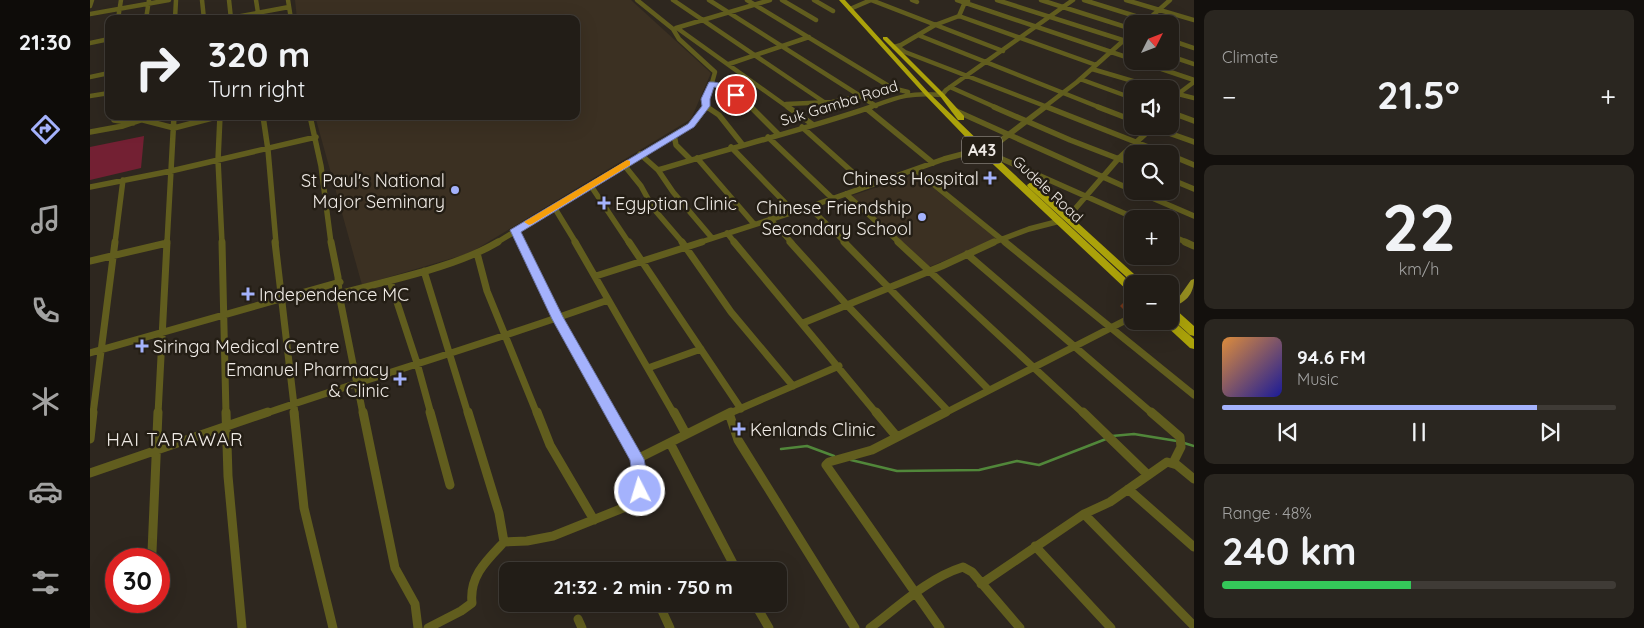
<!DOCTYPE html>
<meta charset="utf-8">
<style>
:root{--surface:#221d17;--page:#2a2620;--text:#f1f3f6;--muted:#a2a2a1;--line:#3f3b36;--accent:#a4b2fc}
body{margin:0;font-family:Quicksand,sans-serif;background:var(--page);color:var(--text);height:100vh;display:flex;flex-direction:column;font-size:19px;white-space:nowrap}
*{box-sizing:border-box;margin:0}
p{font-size:16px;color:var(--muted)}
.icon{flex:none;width:28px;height:28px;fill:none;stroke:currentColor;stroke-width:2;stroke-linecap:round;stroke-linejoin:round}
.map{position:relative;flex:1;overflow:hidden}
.drawer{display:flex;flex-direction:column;gap:10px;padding:10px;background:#13100d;width:450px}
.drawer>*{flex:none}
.hud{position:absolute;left:15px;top:15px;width:475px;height:105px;border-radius:10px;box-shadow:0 5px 20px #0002,0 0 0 1px var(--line);background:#221d17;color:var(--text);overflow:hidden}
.needle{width:32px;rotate:48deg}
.controls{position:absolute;left:1034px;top:15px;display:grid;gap:10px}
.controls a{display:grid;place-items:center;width:55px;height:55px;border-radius:10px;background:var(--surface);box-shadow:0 5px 20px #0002,0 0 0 1px var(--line);font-size:25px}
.speed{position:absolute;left:15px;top:548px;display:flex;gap:10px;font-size:25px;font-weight:700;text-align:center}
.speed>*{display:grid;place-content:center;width:65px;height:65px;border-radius:50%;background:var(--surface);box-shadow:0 5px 20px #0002,0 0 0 1px var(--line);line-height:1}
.speed .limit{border:8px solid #d22;background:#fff;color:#111}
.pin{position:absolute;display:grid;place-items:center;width:42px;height:42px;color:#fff;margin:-21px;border:2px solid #fff;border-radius:50%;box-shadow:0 1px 5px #0007}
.me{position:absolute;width:55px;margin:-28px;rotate:355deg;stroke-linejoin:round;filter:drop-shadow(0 0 4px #0008)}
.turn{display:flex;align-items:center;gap:18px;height:105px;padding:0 20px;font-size:22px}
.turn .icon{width:65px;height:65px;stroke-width:2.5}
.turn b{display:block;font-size:35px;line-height:42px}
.big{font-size:38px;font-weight:800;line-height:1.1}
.drawer .card{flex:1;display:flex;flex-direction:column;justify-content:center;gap:8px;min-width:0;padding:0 18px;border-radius:10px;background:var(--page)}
.drawer .dial{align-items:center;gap:0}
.dial b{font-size:65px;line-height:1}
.song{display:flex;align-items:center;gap:15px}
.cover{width:60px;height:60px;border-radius:8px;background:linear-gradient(135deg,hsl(30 70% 55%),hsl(240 70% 35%))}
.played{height:5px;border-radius:2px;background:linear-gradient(90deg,var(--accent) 80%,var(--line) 80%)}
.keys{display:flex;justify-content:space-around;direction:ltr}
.heat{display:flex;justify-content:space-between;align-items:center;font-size:28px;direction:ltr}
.charge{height:8px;border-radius:4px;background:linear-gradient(90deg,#34c759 48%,var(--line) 0)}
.trip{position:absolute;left:409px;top:562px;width:288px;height:50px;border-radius:10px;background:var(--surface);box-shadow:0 5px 20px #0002,0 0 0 1px var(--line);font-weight:800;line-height:50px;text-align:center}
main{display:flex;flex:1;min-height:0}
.menu{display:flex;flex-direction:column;width:90px;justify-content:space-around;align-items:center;background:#0e0c09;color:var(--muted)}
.menu .icon{width:35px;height:35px}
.menu .on{color:var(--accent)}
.menu b{font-size:22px;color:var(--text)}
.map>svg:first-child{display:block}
</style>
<main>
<nav class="menu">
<b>21:30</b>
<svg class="icon on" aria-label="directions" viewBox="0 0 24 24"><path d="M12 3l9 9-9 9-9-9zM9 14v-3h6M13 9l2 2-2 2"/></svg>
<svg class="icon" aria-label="music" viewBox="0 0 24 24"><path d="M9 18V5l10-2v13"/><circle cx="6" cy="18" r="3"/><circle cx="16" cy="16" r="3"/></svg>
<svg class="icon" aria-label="phone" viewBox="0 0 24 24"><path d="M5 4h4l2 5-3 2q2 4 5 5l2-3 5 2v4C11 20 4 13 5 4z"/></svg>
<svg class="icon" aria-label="climate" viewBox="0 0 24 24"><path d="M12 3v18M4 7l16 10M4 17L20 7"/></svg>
<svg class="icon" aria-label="car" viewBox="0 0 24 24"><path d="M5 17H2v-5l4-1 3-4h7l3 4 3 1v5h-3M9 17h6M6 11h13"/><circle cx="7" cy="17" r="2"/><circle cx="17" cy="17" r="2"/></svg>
<svg class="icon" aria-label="filters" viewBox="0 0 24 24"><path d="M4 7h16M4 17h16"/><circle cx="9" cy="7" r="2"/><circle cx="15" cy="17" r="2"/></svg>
</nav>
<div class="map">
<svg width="1104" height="628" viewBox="0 0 1104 628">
<rect width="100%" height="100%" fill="#2e271f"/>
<path fill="#3b3022" d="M205,0h336l80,73 -20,46 -13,8 -208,126 -108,32 -47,-169h261v-97h-279z
M826,174l81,65 -68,28 -78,-71z"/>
<path fill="#732033" d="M54,136l-3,32 -51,12v-33z"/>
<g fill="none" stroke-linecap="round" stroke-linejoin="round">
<path stroke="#51873a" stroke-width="2.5" d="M1022,436l22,-2 43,7
M1094,443l10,3
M691,449l26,-3 27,10
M761,460l46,11 82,-1 38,-9 22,4 67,-26"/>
<path stroke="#615d1e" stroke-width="4.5" d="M112,0l2,19
M139,0l2,19
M166,0l3,19
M198,0l3,19
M547,0l36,29 6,10 36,33 -10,36
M583,0l151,102
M619,0l167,106
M657,0l145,88 16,4
M692,0l34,20
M724,0l19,11
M781,0l132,51
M822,0l5,2
M867,0l175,59
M907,0l135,43
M951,0l91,29
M994,0l64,20
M1036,0l68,20
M0,6l2,-6
M760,9l21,-9
M0,14l79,-14
M869,16l137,49
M28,19l3,-19
M56,19l3,-19
M85,19l1,-19
M135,19l64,-12
M1053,24l27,-24
M586,28l94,-28
M587,28l112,80
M828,35l183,73
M1080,40l24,8
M0,43l19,-4
M804,47l7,-2 34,-20 24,-9 6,-14 3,-1
M808,47l7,5 145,56
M1080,56l24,8
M1048,61l56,19
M639,64l80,-27
M1002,69l68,20
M0,77l19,-4
M990,79l52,19
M621,84l12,2 29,22
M860,87l47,21
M1080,92l24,6
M0,96l19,-3
M696,104l46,-2 30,-6
M616,106l3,2
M1080,106l8,-12 16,-12
M778,108c30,-11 41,-16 74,-13l4,-5 127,-90
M953,108l34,-26 55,-49"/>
<path stroke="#615d1e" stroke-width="5.5" d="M617,107l12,8 23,29
M661,107l27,27
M698,107l24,17
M904,107l76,33 62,24
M957,107l119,47
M1008,107l34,13
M777,109l66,54
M864,110l178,80
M1080,112l24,9
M130,116l-2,44 4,83
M173,116l5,34 8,93
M220,116l11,50 10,77
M24,120l19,3
M53,120l31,8 46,-12
M1059,126l45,16
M712,127l66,59
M0,132l33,-6 30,-10
M584,135l2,10 15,15
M678,137l64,61
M641,147l62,64
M901,148l54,-41
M550,154l18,16 15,22 39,46
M1080,155l24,10
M607,158l57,66
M912,159l135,60
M534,165l17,21 12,22 30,35
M568,170c71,-22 143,-39 213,-63
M826,170l90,73
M1080,179l24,10
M501,186l38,57
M0,187l81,-16 145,-34
M1046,191l58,25
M756,194l54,49
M464,207l22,36
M719,207l37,36
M978,217l51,-59 35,-32
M680,219l22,24
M425,230l6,13
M637,233l8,10
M1080,235l18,8
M25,243l8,-63
M77,243l7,-127
M406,243l198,-120 12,-16
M608,243l111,-36 135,-48 38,-10
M902,243l37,-14 31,-8"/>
<path stroke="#615d1e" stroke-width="7" d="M132,242l4,172
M185,242l20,172
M241,242l7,35 1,17 24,120
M431,242l37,77 53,95
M485,242l99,172
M539,242l112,167
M592,242l49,70 62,74
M644,242l143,172
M700,242l56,62 102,107
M754,242l145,148
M808,242l186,172
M915,242l189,153
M1095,242l9,4
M387,253l10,38 50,123
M877,254l186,160
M0,261l77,-18
M334,271l44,143
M506,276l106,-34
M300,281l27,82 14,51
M249,294c50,-14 115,-26 159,-52
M713,323l139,-57 52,-24
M0,353l250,-71
M558,368l53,-19
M3,414l22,-172
M68,414l9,-172
M174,414c115,-39 230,-73 344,-114
M638,414l111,-48
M853,414l189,-97"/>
<path stroke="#615d1e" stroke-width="9" d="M136,412l2,64 14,152
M204,412l10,96 29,120
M273,412l32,156 20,36 3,24
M340,412l20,73
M378,412l31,101 5,29
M447,412l13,33 44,75
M584,412l12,22
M786,412l21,25
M993,412l65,63
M1061,412l29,25 1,10 -8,16
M639,413l9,27 117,188
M0,439l3,-27
M580,443l67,128
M547,459l94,-47
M0,473l178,-61
M1038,489l66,58
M994,514l110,112
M945,546l76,82
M62,552l6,-140
M891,584l103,-70 26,-12 57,-40 10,3 17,14
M569,604l11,24
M665,604l14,24
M488,619l4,9
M338,628l33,-17 11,-8c-3,-27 15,-43 32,-61l23,-1 26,-5 75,-30 10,-10 3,-5 -4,-32 -26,-47
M780,628c29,-22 58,-50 93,-61l9,5 48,56
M850,628l-114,-163 3,-3 43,-12 74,-38"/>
<path fill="#968e20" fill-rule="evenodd" d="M1104,279c0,16 -9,24 -24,29v-7l9,-4 12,-17z"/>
<path fill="#aba20a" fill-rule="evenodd" d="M749,0h6l84,93 56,54 147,137v8h-3l-150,-141 -54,-56z
M793,37h4l57,57 20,22v4h-6l-18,-24 -57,-57z
M941,182l3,1 111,101h-11l-106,-97 -1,-2z
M1080,307l4,1 20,18v10l-4,-1 -20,-18z
M1080,318l24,21v10l-4,-1 -26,-24 -1,-3h7z"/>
</g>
<path fill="#71361a" d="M1042,298v12l-6,2 -6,-6 6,-6z"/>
<path fill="#502813" d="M1042,306v4l-6,2z"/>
<path fill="#7e4930" stroke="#90624c" d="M1042,298v8l-6,-6z"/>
<path fill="#a4b2fc" stroke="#6b74a4" d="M619,82c13,-1 22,7 31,13l-4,3c-8,-3 -13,-10 -22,-11l-4,12v7l-16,21 -173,105 42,85 81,142c2,11 6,25 2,36l-6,2 -5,-2 -5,-35 -78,-141 -42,-89 178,-106 14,-18 -1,-7z"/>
<path fill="#f59e0b" d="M537,160l3,1v4l-98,59 -3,1 -5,-3z"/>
<g fill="#a4b2fc" stroke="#241e15" stroke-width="2">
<path d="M897.5 170.5h5v5h5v5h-5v5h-5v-5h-5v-5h5z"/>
<circle cx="365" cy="190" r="5"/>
<path d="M511.5 195.5h5v5h5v5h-5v5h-5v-5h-5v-5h5z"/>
<circle cx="832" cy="217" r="5"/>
<path d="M155.5 286.5h5v5h5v5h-5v5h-5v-5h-5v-5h5z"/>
<path d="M49.5 338.5h5v5h5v5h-5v5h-5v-5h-5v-5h5z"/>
<path d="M307.5 371.5h5v5h5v5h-5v5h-5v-5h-5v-5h5z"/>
<path d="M646.5 421.5h5v5h5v5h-5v5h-5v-5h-5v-5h5z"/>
</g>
<g text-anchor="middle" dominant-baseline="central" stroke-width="5" stroke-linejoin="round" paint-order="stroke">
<g font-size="15" fill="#efeae5" stroke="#241e15">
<text transform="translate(749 103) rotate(-17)">Suk Gamba Road</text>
<text transform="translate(958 189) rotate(43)">Gudele Road</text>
</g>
<rect fill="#241e15" stroke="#b2ada7" stroke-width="1" x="872" y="136.5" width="40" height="27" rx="4"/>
<g font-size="16" font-weight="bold" fill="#efeae5">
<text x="892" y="150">A43</text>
</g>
<g font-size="18" fill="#efeae5" stroke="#241e15" text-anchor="end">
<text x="889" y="178">Chiness Hospital</text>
<text x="355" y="180">St Paul's National<tspan x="355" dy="21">Major Seminary</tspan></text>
<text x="525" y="203" text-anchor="start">Egyptian Clinic</text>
<text x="822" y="207">Chinese Friendship<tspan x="822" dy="21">Secondary School</tspan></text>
<text x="169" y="294" text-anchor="start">Independence MC</text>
<text x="63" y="346" text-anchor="start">Siringa Medical Centre</text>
<text x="299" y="369">Emanuel Pharmacy<tspan x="299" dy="21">&amp; Clinic</tspan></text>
<text x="660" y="429" text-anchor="start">Kenlands Clinic</text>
</g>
<g font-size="19" letter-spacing="1" fill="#efeae5" stroke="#241e15">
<text x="85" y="439">HAI TARAWAR</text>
</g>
</g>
</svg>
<div class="controls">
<a><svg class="needle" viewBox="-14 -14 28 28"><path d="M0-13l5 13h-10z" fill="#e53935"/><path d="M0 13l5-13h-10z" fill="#a2a2a1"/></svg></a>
<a><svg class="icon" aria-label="sound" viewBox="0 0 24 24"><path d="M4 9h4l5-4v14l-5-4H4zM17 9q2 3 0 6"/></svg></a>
<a><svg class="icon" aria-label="search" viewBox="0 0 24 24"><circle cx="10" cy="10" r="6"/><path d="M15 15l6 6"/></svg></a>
<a>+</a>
<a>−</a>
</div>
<div class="speed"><div class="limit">30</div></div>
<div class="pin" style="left:646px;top:95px;background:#d93025"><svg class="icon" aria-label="arrive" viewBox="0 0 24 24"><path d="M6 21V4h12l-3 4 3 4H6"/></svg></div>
<svg class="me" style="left:550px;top:491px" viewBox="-20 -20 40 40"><circle r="17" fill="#a4b2fc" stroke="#fff" stroke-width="3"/><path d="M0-11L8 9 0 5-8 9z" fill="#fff"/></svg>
<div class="trip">21:32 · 2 min · 750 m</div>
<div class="hud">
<div class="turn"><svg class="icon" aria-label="right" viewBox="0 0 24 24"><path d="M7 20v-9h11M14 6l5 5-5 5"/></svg><div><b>320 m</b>Turn right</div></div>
</div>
</div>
<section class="drawer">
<div class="card"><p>Climate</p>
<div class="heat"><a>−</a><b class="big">21.5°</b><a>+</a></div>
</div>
<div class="card dial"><b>22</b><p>km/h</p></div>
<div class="card">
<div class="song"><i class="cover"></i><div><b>94.6 FM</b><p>Music</p></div></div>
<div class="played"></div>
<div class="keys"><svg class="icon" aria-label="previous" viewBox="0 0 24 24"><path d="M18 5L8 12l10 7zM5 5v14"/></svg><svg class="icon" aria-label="pause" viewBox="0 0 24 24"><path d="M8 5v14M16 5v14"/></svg><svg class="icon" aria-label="next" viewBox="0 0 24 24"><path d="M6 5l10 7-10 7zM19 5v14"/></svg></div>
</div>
<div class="card"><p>Range · 48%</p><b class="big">240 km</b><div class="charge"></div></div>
</section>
</main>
